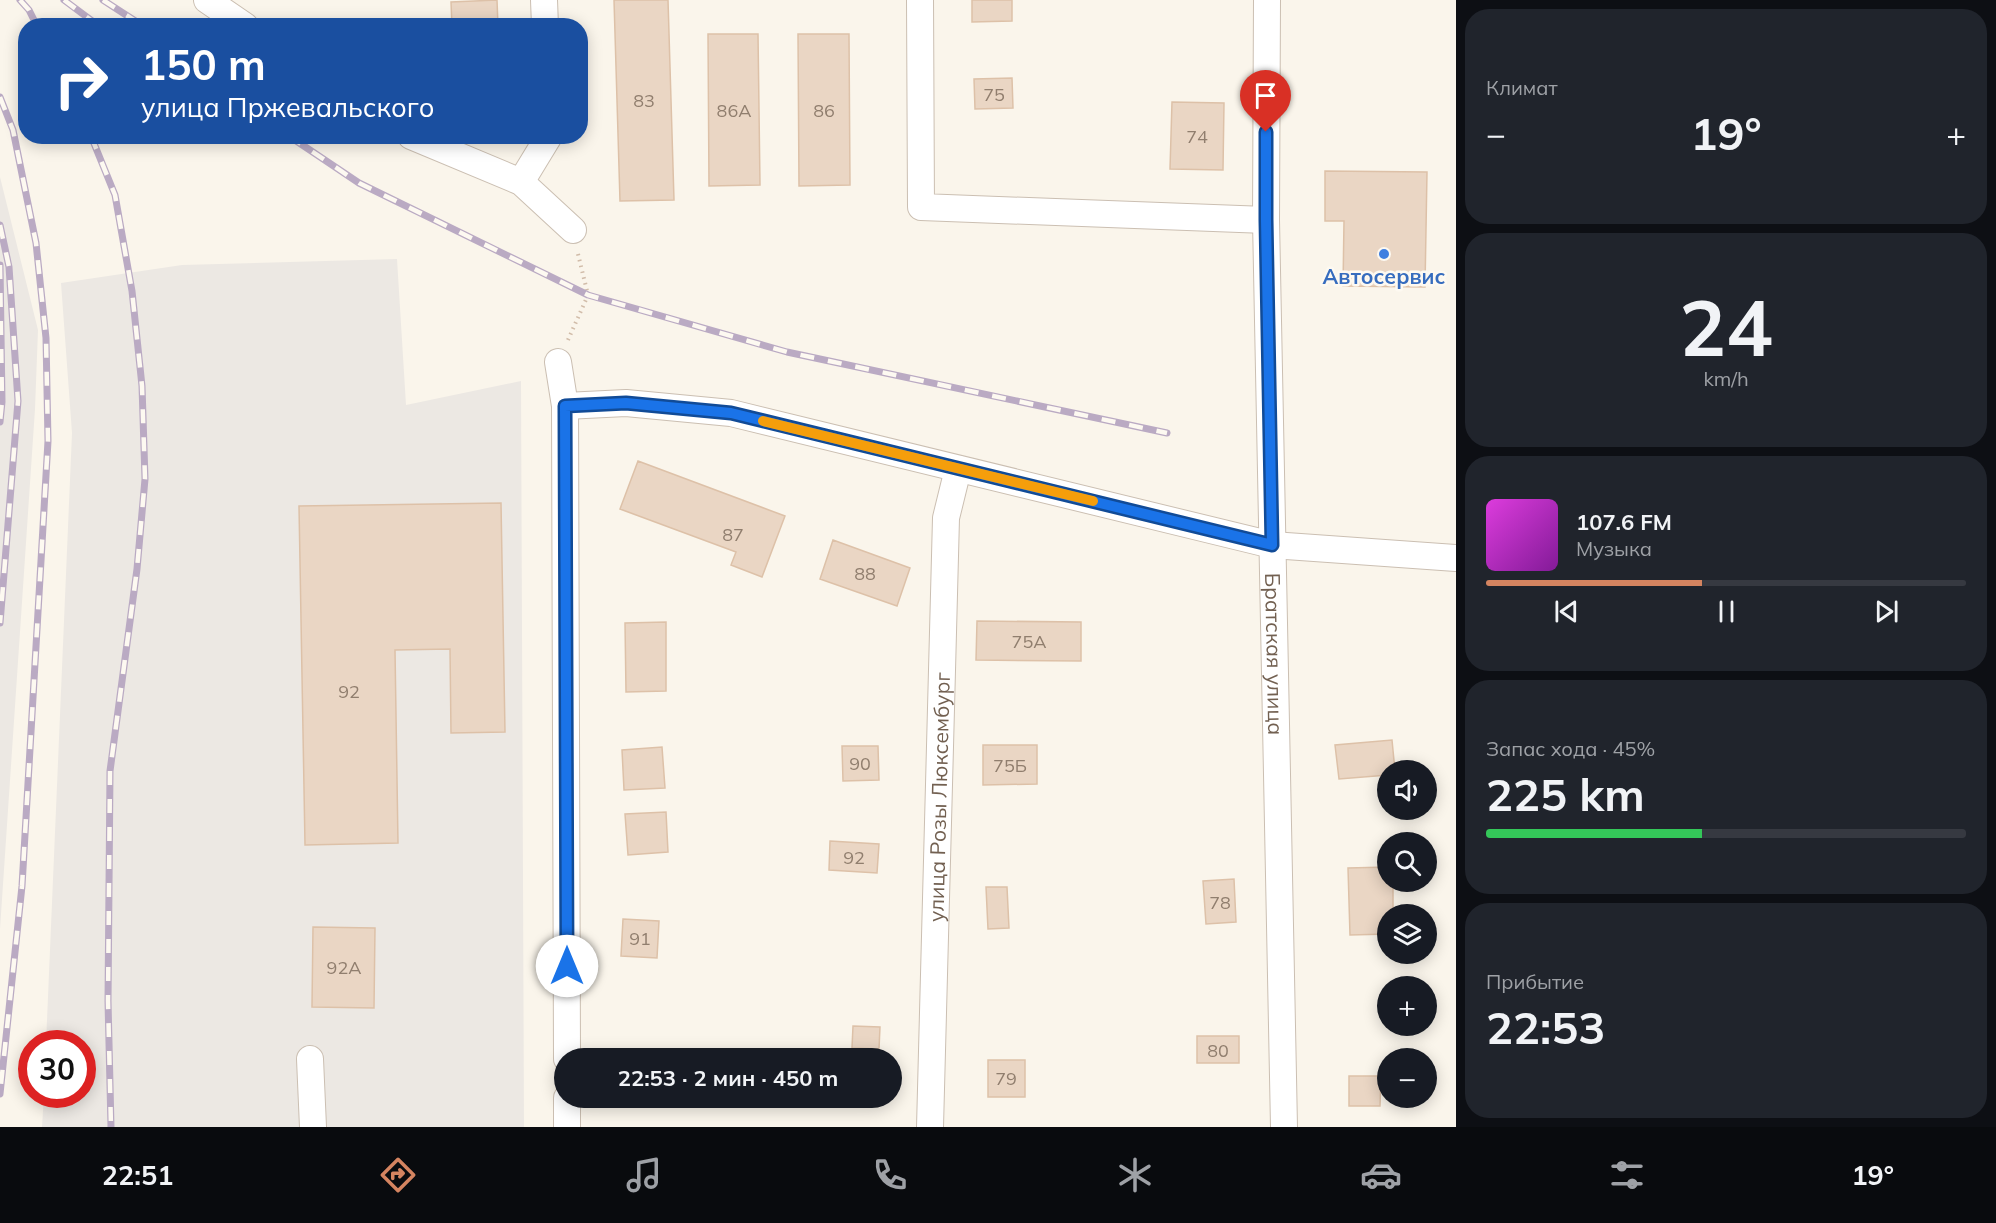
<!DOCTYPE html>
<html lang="ru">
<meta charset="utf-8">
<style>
:root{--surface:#171b24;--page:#20242c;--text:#f1f3f6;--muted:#9ea1a6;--line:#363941;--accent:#d48460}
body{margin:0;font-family:Mulish,sans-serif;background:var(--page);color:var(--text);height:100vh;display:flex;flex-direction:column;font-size:22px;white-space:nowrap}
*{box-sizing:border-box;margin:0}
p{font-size:20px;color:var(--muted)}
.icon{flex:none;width:33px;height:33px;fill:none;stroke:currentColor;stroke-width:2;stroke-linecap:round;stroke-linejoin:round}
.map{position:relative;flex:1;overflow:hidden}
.side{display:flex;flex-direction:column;gap:9px;padding:9px;background:#0d0f14;width:540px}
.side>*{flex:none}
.top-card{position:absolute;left:18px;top:18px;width:570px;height:126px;border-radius:24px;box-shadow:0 3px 15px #0003;background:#1a4fa0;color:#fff;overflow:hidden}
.fabs{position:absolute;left:1377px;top:760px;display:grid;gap:12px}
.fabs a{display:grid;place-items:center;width:60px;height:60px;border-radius:50%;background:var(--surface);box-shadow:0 3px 15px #0003;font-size:30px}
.speed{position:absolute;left:18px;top:1030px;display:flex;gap:12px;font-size:30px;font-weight:700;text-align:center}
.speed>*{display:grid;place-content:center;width:78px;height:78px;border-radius:50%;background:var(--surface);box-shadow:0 3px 15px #0003;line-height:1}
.speed .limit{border:9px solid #d22;background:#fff;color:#111}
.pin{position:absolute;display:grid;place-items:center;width:51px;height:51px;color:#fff;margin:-62px -26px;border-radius:50% 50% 50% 0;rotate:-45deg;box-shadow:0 0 6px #0007}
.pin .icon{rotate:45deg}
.me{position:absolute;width:66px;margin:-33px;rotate:0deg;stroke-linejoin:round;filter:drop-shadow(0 0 4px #0008)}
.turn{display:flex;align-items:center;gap:21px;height:126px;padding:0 24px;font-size:27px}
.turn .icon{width:78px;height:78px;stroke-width:2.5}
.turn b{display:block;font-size:42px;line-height:51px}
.big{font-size:45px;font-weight:700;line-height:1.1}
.side .tile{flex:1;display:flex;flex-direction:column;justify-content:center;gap:9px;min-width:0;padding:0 21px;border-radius:24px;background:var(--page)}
.side .dial{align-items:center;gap:0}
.dial b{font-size:78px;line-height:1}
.song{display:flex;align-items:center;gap:18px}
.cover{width:72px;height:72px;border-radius:9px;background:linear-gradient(135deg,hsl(300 70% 55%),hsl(290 70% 35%))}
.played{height:6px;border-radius:3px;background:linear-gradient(90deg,var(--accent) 45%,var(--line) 45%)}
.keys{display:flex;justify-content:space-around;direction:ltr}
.heat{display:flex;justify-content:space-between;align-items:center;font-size:33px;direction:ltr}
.charge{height:9px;border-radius:4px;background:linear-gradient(90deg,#34c759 45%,var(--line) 0)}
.trip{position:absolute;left:554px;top:1048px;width:348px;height:60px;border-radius:30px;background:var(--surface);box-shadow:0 3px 15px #0003;font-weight:700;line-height:60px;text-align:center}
.tabs{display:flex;height:96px;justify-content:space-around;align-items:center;background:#090b0e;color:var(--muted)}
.tabs .icon{width:42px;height:42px}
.tabs .on{color:var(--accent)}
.tabs b{font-size:27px;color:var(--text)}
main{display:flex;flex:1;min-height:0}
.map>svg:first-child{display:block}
</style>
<main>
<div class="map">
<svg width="1456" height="1127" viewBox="0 0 1456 1127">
<rect width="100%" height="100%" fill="#faf5eb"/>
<path fill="#ece8e3" d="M0,177l38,153 -3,79 -35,520z
M397,259l9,146 115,-24 3,746h-482l2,-32h38v-51h-36l26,-611 -11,-150 121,-18z"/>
<path fill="#ead6c4" stroke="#ddc1a8" stroke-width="1.5" d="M497,0l1,26h-46l-1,-24z
M614,0h54l6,200 -54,1z
M972,0h40v21l-40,1z
M708,34h50l2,151 -51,1z
M798,34h51l1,151 -51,1z
M1012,78l1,30 -38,1 -1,-30z
M1172,102l52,1 -1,67 -53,-1z
M1325,171l102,1 -2,115 -82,-1 1,-65h-19z
M638,461l147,55 -23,61 -31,-12 5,-13 -116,-43z
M501,503l4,229 -54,1 -1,-84 -55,1 3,193 -93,2 -6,-339z
M833,540l77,28 -13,38 -77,-27z
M977,621l104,1v39l-105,-1z
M666,622v69l-40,1 -1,-69z
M1392,740l3,31h-7v4l-49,4 -4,-34z
M983,745h54v39l-54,1z
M842,746h36l1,34 -36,1z
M662,747l3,41 -41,2 -2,-40z
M666,812l2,40 -40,3 -3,-41z
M830,841l49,3 -2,29 -48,-3z
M1388,867v15h5v33h-5v19l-38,1 -2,-67z
M1234,879l2,43 -30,2 -3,-43z
M986,887h21l2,41 -21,1z
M623,919l36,2 -2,37 -36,-2z
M313,927l62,1 -1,80 -62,-1z
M853,1026l27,1 -1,22 -27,-1z
M1197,1036h42v27h-42z
M988,1060h37v37h-37z
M1349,1076h32l-1,30h-31z"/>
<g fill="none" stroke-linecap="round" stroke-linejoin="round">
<defs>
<g id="minor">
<path d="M207,0l38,26"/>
<path d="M544,0l1,26"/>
<path d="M920,0l1,207 345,13"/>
<path id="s1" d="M1267,0l-1,220 18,907"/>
<path d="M411,136l110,46 52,48"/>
<path d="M521,182l28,-46"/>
<path d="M558,362l7,44 2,653"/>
<path d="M565,406l61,-3 105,10 541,132 184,13"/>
<path d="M310,1059l3,68"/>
<path d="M567,1098v29"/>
<path id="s2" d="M930,1127l16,-609 12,-49"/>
</g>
</defs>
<use href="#minor" stroke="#cbbfb2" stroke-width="28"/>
<path stroke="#d1bca9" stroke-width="4" stroke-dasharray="1.5 4.5" stroke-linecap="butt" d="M568,340l20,-45 -10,-41"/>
<use href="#minor" stroke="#fff" stroke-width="26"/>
<defs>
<path id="rail" d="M20,0l9,10 8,16
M64,0l35,26
M103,0l40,26
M0,97l13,33 23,113 10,95 2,103 -26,445 -22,208
M91,136l24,59 17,96 10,95 3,93 -8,90 -27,202 -2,230 3,126
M289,136l70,47 229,112 199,57 380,81
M320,136l4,3
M0,225l9,42 9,134 -18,222
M0,265l2,137 -2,20"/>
</defs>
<use href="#rail" stroke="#baaac3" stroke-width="7"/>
<use href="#rail" stroke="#fdf9f1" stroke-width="4.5" stroke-dasharray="14" stroke-linecap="butt"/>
</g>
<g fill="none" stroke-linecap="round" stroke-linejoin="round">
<defs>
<path id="route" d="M567,966l-2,-560 61,-3 105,10 541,132 -6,-325v-88"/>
</defs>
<use href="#route" stroke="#114b97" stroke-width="15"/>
<use href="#route" stroke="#1a73e8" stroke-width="10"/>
<path stroke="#f59e0b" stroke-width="10" d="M763,421l330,80"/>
</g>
<circle fill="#3f7fe0" stroke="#fdf9f1" stroke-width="2" cx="1384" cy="254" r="6"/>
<g text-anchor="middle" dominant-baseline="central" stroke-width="5" stroke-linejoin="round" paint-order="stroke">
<g font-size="18" fill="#907e6e">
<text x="994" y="94">75</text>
<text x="644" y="100">83</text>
<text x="734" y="110">86А</text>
<text x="824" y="110">86</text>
<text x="1197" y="136">74</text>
<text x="733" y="534">87</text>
<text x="865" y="573">88</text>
<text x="1029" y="641">75А</text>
<text x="349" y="691">92</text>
<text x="860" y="763">90</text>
<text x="1010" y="765">75Б</text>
<text x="854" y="857">92</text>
<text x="1220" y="902">78</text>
<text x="640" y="938">91</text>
<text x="344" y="967">92А</text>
<text x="1218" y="1050">80</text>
<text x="1006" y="1078">79</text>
</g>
<g font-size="21" font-weight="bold" fill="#366cbe" stroke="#fdf9f1">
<text x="1384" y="276">Автосервис</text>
</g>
<g font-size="21" fill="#726051" stroke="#fdf9f1">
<text stroke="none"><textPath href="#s1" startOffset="654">Братская улица</textPath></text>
<text stroke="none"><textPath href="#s2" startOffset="330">улица Розы Люксембург</textPath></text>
</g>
</g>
</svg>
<div class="fabs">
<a><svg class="icon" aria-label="sound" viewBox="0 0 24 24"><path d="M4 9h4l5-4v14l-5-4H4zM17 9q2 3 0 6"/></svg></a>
<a><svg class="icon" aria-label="search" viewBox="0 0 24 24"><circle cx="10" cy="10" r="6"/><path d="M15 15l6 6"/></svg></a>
<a><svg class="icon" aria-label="layers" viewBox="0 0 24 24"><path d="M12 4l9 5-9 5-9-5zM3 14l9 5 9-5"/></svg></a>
<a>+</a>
<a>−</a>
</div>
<div class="speed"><div class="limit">30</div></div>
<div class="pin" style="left:1266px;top:132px;background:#d93025"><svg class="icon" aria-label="arrive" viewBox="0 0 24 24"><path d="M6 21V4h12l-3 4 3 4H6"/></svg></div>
<svg class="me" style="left:567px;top:966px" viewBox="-20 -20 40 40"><circle r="19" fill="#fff"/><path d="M0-13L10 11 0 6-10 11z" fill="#1a73e8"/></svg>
<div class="trip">22:53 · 2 мин · 450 m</div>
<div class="top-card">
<div class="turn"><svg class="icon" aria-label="right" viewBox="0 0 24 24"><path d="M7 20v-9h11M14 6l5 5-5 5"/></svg><div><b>150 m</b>улица Пржевальского</div></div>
</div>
</div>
<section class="side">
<div class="tile"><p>Климат</p>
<div class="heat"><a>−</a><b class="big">19°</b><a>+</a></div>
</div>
<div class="tile dial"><b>24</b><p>km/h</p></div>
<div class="tile">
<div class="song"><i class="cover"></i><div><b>107.6 FM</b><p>Музыка</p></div></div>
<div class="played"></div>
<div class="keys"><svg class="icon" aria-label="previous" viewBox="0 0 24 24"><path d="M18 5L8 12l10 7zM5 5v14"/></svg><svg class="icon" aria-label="pause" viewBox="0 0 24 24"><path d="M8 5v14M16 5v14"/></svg><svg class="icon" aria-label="next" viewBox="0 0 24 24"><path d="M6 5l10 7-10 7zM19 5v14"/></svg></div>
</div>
<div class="tile"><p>Запас хода · 45%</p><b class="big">225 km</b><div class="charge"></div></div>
<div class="tile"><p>Прибытие</p><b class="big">22:53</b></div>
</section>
</main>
<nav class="tabs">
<b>22:51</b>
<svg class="icon on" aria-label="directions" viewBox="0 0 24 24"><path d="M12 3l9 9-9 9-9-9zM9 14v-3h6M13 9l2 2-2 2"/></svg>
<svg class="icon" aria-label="music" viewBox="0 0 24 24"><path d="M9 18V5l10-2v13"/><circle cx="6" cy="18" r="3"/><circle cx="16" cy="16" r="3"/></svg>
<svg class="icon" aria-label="phone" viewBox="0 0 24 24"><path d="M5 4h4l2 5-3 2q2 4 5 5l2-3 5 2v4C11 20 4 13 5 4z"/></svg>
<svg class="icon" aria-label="climate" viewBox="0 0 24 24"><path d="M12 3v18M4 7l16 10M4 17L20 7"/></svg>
<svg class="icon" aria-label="car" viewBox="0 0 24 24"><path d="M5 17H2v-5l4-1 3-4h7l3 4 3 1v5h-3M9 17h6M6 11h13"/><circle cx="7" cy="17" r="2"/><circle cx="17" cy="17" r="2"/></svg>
<svg class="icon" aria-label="filters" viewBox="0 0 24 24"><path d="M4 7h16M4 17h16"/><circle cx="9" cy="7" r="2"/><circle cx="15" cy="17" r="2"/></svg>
<b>19°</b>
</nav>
